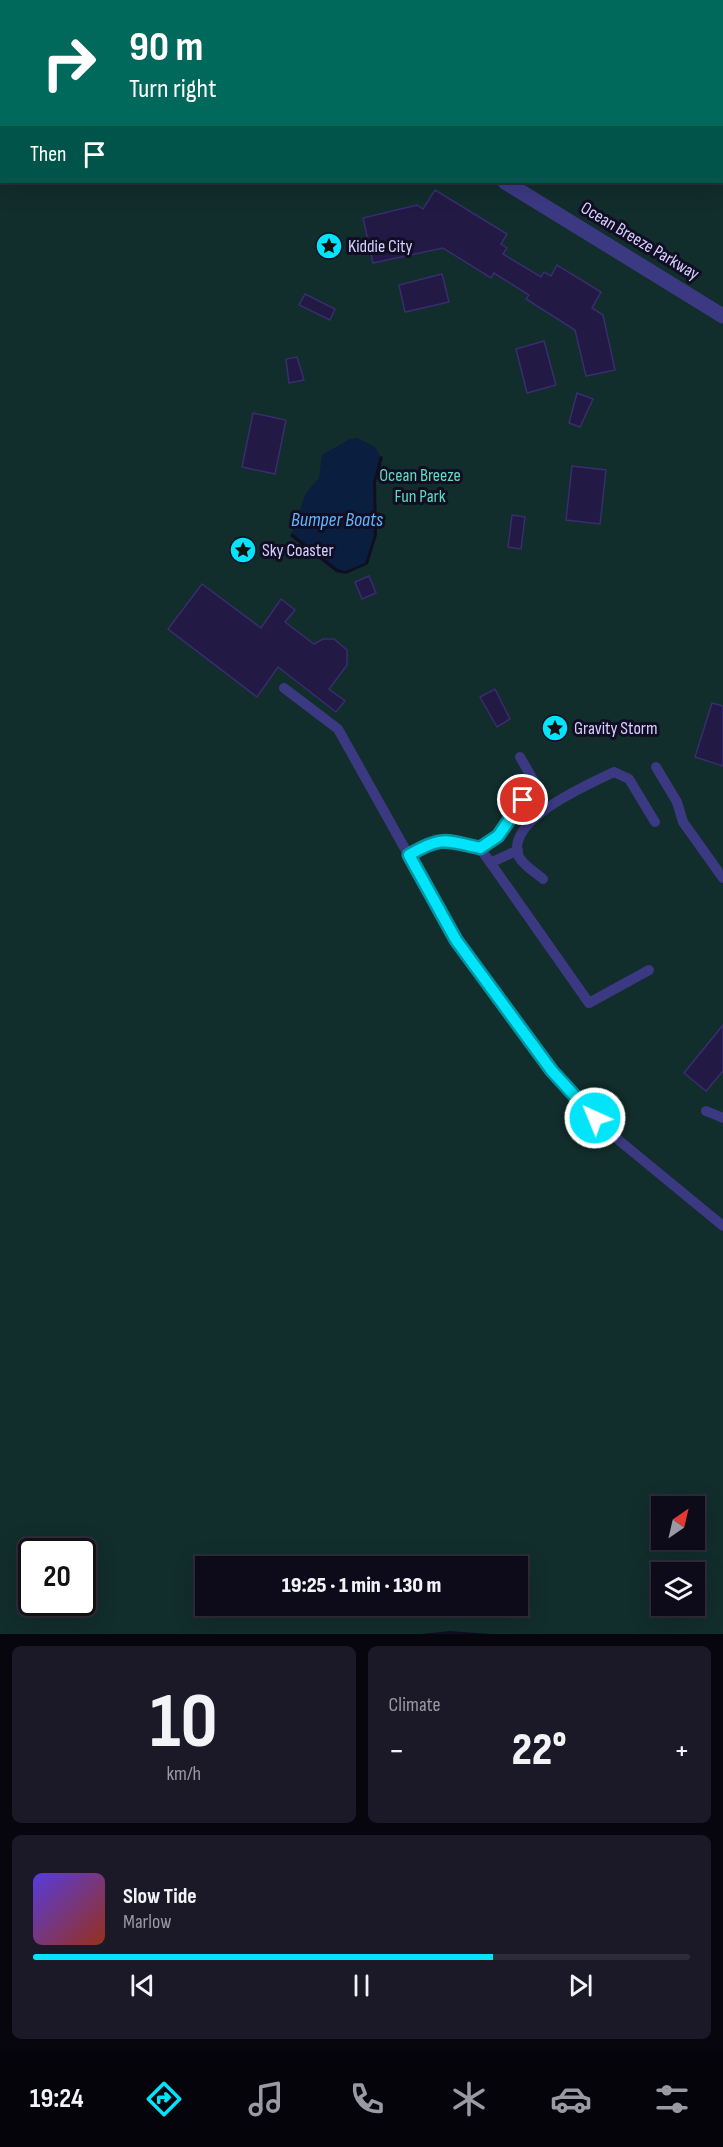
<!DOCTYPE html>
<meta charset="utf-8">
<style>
:root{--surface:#0d0a1a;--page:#1b1827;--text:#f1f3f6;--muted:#9a9aa2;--line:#2d2b39;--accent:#02e4f9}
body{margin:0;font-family:"Sofia Sans Condensed",sans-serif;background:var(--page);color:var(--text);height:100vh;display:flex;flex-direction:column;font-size:22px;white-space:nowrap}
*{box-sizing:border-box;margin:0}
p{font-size:20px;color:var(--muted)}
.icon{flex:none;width:33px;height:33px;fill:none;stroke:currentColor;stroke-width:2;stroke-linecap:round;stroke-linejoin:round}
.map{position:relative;height:1634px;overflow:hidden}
.details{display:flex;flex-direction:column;gap:12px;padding:12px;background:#07060e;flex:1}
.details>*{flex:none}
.top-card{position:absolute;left:0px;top:0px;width:723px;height:183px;box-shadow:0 6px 24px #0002,0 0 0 2px var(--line);background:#00695c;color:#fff;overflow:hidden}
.needle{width:39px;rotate:34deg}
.tools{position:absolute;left:651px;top:1496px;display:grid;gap:12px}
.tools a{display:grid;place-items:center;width:54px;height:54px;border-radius:0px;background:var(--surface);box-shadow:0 6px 24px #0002,0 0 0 2px var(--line);font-size:30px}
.speed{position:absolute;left:18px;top:1538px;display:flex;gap:12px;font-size:30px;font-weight:700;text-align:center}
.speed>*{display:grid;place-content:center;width:78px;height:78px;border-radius:50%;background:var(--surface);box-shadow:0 6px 24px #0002,0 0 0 2px var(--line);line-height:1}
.speed .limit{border:3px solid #111;border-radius:9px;background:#fff;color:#111}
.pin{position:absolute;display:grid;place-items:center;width:51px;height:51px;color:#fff;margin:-26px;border:3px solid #fff;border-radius:50%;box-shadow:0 2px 6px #0007}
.me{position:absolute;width:66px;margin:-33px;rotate:316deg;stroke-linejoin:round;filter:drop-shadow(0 0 4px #0008)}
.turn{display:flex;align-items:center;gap:21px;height:126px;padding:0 30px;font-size:27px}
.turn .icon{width:78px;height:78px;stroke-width:2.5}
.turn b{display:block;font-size:42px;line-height:51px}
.then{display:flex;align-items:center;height:57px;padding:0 30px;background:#0003;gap:12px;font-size:22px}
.big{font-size:45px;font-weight:800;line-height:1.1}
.details .tile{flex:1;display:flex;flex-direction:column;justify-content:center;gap:9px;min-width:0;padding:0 21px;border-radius:9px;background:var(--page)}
.details .dial{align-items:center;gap:0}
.dial b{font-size:78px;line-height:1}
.song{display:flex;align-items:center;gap:18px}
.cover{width:72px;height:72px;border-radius:9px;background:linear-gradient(135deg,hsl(250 70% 55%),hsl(10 70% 35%))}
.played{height:6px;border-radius:3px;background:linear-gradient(90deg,var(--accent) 70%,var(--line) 70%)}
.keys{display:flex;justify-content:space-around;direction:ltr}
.heat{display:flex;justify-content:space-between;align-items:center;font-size:33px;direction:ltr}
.details .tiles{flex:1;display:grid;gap:12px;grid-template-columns:1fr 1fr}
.tile:last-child{grid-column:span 2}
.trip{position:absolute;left:195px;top:1556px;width:333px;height:60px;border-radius:0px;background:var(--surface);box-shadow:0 6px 24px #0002,0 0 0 2px var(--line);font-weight:800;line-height:60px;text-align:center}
.tab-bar{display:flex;height:96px;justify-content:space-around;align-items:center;background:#05040a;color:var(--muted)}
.tab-bar .icon{width:42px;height:42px}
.tab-bar .selected{color:var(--accent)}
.tab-bar b{font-size:27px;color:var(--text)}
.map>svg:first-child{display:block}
</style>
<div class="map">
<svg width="723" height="1634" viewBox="0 0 723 1634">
<rect width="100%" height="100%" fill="#110e23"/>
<path fill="#112d2c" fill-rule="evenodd" d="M0,0h723v1634h-233l-40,-3 -28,3h-422zM2,2h720v180h-720zM662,1506h32v33h-32zM32,1551h50v51h-50zM206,1566h312v39h-312zM662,1572h32v33h-32z"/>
<path fill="#0a1e40" d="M357,438l18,9 5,9 -7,26 1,53 -9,28 -20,8 -7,-2 -46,-36 14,-40 13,-15 3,-23 28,-16z"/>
<path fill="#110e23" d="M380,456l3,1 -7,25 1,53 -9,29 -22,10 -10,-2 -46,-36 2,-3 46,36 7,2 20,-8 9,-28 -1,-53z"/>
<path fill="#221a44" stroke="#392c70" stroke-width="1.5" d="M435,190l72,44 -6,10 6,4 -4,6 38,23 3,-5 7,4 6,-11 44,27 -9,16 11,7 12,55 -29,6 -11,-46 -49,-31 3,-4 -35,-22 -3,5 -48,-30 -70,15 -10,-45 54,-13 6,4z
M442,274l7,28 -44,10 -6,-27z
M305,294l30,15 -5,11 -31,-15z
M544,341l12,44 -29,8 -11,-44z
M297,357l7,23 -15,3 -3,-24z
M577,393l16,6 -13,28 -11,-4z
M253,413l33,7 -11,54 -33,-7z
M572,466l34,4 -6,54 -34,-4z
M512,515l13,2 -4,32 -13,-2z
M369,576l7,17 -14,6 -7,-17z
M202,584l59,44 20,-29 14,11 -10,12 29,22 9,-5h11l13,11v15l-18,24 16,12 -9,11 -58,-45 -21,30 -89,-68z
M495,689l15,30 -13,8 -17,-30z
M712,703l11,3v60l-28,-9z
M723,1025v46l-17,20 -22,-18z"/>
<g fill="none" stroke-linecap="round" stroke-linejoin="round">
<path stroke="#3b3982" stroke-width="10" d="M284,688l54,41 118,211 58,81 51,66 45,46 113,93
M656,767l21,35 6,20 40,56
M480,848l109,155 60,-33
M409,855c32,-18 36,-15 71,-7l18,-12 25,-36 15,-12 -18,-31
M490,863l28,-13
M543,879c-8,-7 -19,-13 -24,-22 -16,-37 71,-73 95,-85l15,7 26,43
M706,1111l17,7"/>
<path stroke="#3b3982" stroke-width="15" d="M174,0l9,2
M219,0l2,2
M505,182l218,134"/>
</g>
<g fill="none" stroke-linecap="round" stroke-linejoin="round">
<defs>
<path id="route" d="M523,800l-25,36 -18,12c-35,-8 -39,-12 -71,7l47,85 96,131 43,47"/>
</defs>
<use href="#route" stroke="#0194a2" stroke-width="15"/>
<use href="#route" stroke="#02e4f9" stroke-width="10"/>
</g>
<defs>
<symbol id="sight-disc" viewBox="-11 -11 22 22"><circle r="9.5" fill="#02e4f9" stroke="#110e23"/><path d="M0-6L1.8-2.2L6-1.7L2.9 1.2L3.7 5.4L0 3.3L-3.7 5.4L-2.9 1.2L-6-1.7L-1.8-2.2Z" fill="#111"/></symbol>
</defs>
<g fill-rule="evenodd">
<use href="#sight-disc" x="314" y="231" width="30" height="30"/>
<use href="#sight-disc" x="228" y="535" width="30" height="30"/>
<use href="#sight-disc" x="540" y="713" width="30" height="30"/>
</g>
<g text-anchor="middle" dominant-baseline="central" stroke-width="6" stroke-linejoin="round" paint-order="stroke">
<g font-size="18" fill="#d5d0ff" stroke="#110e23">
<text transform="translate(640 241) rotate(31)">Ocean Breeze Parkway</text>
</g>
<g font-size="18" fill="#d5d0ff" stroke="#110e23" text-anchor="start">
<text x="348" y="246">Kiddie City</text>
<text x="262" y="550">Sky Coaster</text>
<text x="574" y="728">Gravity Storm</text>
</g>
<g font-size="18" fill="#5ddebc" stroke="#110e23">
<text x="420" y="475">Ocean Breeze<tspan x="420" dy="21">Fun Park</tspan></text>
</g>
<g font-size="20" font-style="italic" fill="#5fb6fe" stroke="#110e23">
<text x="337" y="520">Bumper Boats</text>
</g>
</g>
</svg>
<div class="tools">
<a><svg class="needle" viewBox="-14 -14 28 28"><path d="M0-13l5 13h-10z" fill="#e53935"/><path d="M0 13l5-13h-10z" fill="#9a9aa2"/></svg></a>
<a><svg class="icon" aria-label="layers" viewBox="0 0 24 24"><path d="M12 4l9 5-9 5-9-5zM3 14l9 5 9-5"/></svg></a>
</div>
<div class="speed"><div class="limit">20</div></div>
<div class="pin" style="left:523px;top:800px;background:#d93025"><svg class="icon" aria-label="arrive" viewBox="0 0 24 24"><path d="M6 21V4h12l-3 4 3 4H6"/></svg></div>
<svg class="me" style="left:595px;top:1118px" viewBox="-20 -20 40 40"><circle r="17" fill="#02e4f9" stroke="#fff" stroke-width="3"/><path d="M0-11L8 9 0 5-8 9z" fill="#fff"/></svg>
<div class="trip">19:25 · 1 min · 130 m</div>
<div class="top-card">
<div class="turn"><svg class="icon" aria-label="right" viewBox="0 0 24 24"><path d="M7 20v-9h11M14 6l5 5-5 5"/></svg><div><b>90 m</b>Turn right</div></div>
<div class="then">Then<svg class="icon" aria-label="arrive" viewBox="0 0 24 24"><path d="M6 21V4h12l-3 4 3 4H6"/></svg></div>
</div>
</div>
<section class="details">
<div class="tiles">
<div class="tile dial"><b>10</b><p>km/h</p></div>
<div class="tile"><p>Climate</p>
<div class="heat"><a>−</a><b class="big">22°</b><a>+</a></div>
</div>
<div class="tile">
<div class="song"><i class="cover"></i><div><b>Slow Tide</b><p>Marlow</p></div></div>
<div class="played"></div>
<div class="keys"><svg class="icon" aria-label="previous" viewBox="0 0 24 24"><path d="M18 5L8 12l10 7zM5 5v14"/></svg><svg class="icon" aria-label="pause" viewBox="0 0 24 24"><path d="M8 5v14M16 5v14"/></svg><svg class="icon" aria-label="next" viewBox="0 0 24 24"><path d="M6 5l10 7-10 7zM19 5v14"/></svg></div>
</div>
</div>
</section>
<nav class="tab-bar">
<b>19:24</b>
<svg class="icon selected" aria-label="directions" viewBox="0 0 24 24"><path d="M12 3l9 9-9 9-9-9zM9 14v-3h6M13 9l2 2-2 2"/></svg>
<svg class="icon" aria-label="music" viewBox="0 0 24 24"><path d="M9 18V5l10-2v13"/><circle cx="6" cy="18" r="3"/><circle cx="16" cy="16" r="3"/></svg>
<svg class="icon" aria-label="phone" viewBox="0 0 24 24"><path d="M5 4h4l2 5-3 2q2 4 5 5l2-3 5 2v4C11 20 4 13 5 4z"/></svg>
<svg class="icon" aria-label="climate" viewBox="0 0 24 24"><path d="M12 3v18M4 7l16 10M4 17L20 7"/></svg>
<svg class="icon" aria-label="car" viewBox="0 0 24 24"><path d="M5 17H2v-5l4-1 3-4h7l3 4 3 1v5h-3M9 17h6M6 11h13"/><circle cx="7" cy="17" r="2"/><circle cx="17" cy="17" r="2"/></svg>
<svg class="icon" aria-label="filters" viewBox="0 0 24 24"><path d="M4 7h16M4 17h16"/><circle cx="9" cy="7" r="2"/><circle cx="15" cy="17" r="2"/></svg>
</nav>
